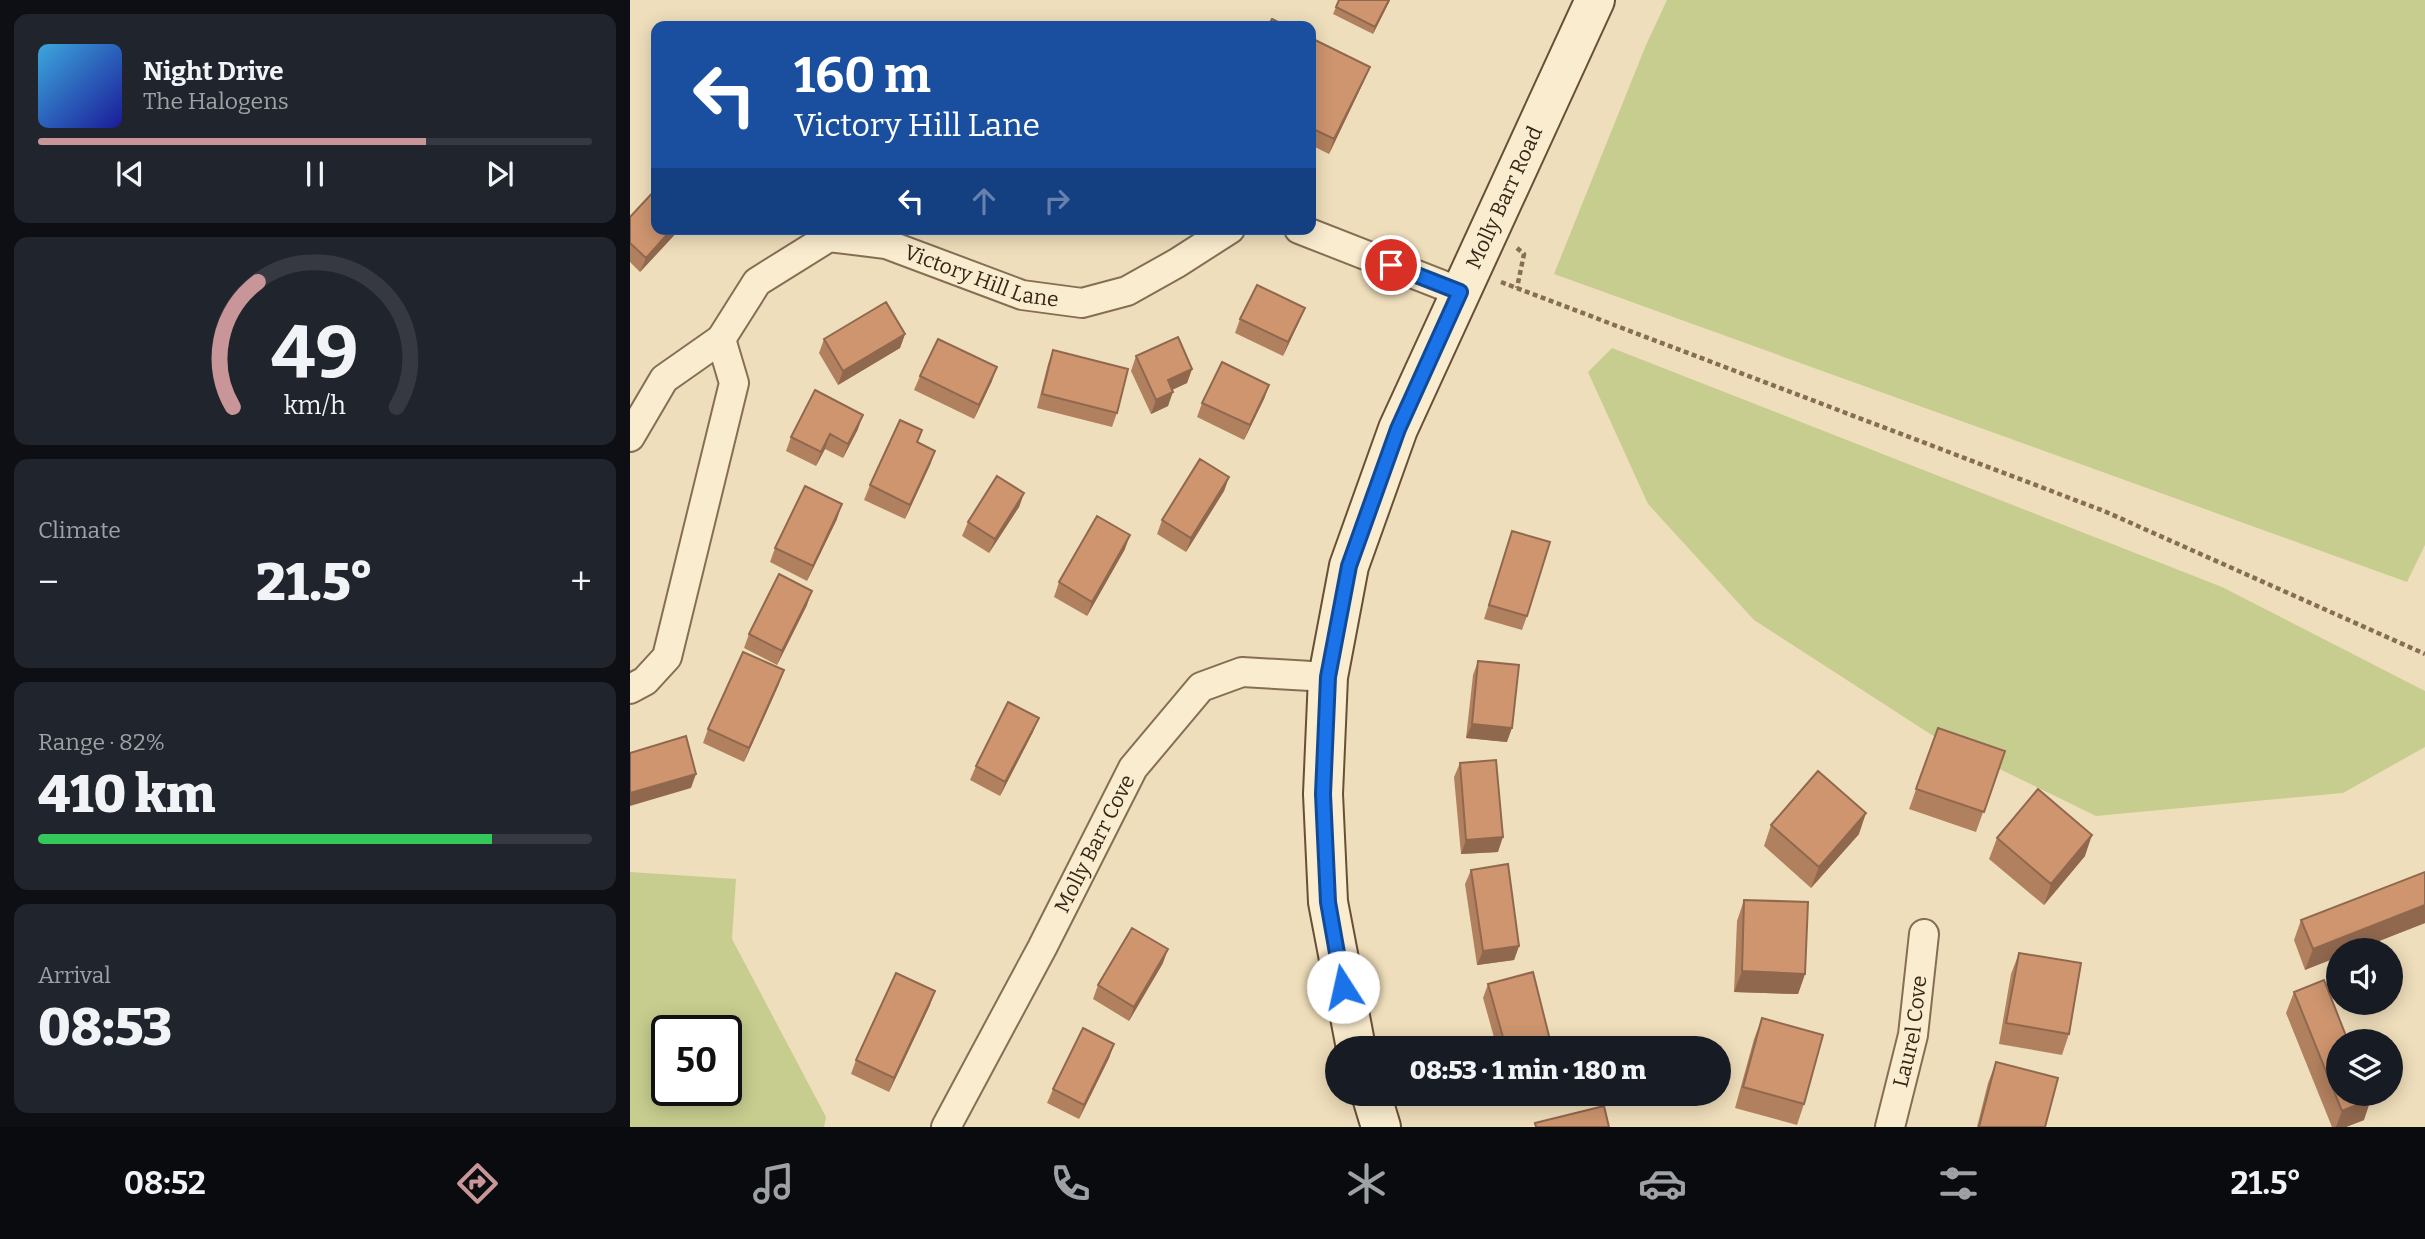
<!DOCTYPE html>
<meta charset="utf-8">
<style>
:root{--surface:#171b24;--page:#20242c;--text:#f1f3f6;--muted:#9ea1a6;--line:#363941;--accent:#c89598}
body{margin:0;font-family:Bitter,serif;background:var(--page);color:var(--text);height:100vh;display:flex;flex-direction:column;font-size:26px;white-space:nowrap}
*{box-sizing:border-box;margin:0}
p{font-size:23px;color:var(--muted)}
.icon{flex:none;width:38px;height:38px;fill:none;stroke:currentColor;stroke-width:2;stroke-linecap:round;stroke-linejoin:round}
.map{position:relative;flex:1;overflow:hidden}
.sheet{display:flex;flex-direction:column;gap:14px;padding:14px;background:#0d0f14;width:630px}
.sheet>*{flex:none}
.guide{position:absolute;left:21px;top:21px;width:665px;height:214px;border-radius:14px;box-shadow:0 4px 18px #0003;background:#1a4fa0;color:#fff;overflow:hidden}
.buttons{position:absolute;left:1696px;top:938px;display:grid;gap:14px}
.buttons a{display:grid;place-items:center;width:77px;height:77px;border-radius:50%;background:var(--surface);box-shadow:0 4px 18px #0003;font-size:35px}
.speed{position:absolute;left:21px;top:1015px;display:flex;gap:14px;font-size:35px;font-weight:700;text-align:center}
.speed>*{display:grid;place-content:center;width:91px;height:91px;border-radius:50%;background:var(--surface);box-shadow:0 4px 18px #0003;line-height:1}
.speed .limit{border:4px solid #111;border-radius:10px;background:#fff;color:#111}
.pin{position:absolute;display:grid;place-items:center;width:60px;height:60px;color:#fff;margin:-30px;border:4px solid #fff;border-radius:50%;box-shadow:0 2px 7px #0007}
.me{position:absolute;width:77px;margin:-38px;rotate:350deg;stroke-linejoin:round;filter:drop-shadow(0 0 5px #0008)}
.turn{display:flex;align-items:center;gap:24px;height:147px;padding:0 28px;font-size:32px}
.turn .icon{width:91px;height:91px;stroke-width:2.5}
.turn b{display:block;font-size:49px;line-height:60px}
.lanes{display:flex;align-items:center;height:66px;padding:0 28px;background:#0003;justify-content:center;gap:35px;direction:ltr}
.lanes .off{opacity:.35}
.big{font-size:52px;font-weight:800;line-height:1.1}
.sheet .widget{flex:1;display:flex;flex-direction:column;justify-content:center;gap:10px;min-width:0;padding:0 24px;border-radius:14px;background:var(--page)}
.sheet .dial{align-items:center;gap:0}
.dial svg{height:182px;overflow:visible;fill:none;stroke:var(--line);stroke-width:7;stroke-linecap:round;text-anchor:middle}
.dial text{fill:var(--text);stroke:none}
.song{display:flex;align-items:center;gap:21px}
.cover{width:84px;height:84px;border-radius:10px;background:linear-gradient(135deg,hsl(200 70% 55%),hsl(240 70% 35%))}
.played{height:7px;border-radius:4px;background:linear-gradient(90deg,var(--accent) 70%,var(--line) 70%)}
.keys{display:flex;justify-content:space-around;direction:ltr}
.heat{display:flex;justify-content:space-between;align-items:center;font-size:38px;direction:ltr}
.charge{height:10px;border-radius:5px;background:linear-gradient(90deg,#34c759 82%,var(--line) 0)}
.trip{position:absolute;left:695px;top:1036px;width:406px;height:70px;border-radius:35px;background:var(--surface);box-shadow:0 4px 18px #0003;font-weight:800;line-height:70px;text-align:center}
.tab-bar{display:flex;height:112px;justify-content:space-around;align-items:center;background:#090b0e;color:var(--muted)}
.tab-bar .icon{width:49px;height:49px}
.tab-bar .selected{color:var(--accent)}
.tab-bar b{font-size:32px;color:var(--text)}
main{display:flex;flex:1;min-height:0}
.map>svg:first-child{display:block}
</style>
<main>
<section class="sheet">
<div class="widget">
<div class="song"><i class="cover"></i><div><b>Night Drive</b><p>The Halogens</p></div></div>
<div class="played"></div>
<div class="keys"><svg class="icon" aria-label="previous" viewBox="0 0 24 24"><path d="M18 5L8 12l10 7zM5 5v14"/></svg><svg class="icon" aria-label="pause" viewBox="0 0 24 24"><path d="M8 5v14M16 5v14"/></svg><svg class="icon" aria-label="next" viewBox="0 0 24 24"><path d="M6 5l10 7-10 7zM19 5v14"/></svg></div>
</div>
<div class="widget dial"><svg viewBox="0 0 100 80">
<path d="M14 69A42 42 0 1 1 86 69"/>
<path d="M14 69A42 42 0 0 1 25 14" stroke="#c89598"/>
<text x="50" y="56" font-size="32" font-weight="700">49</text>
<text x="50" y="72" font-size="11">km/h</text>
</svg></div>
<div class="widget"><p>Climate</p>
<div class="heat"><a>−</a><b class="big">21.5°</b><a>+</a></div>
</div>
<div class="widget"><p>Range · 82%</p><b class="big">410 km</b><div class="charge"></div></div>
<div class="widget"><p>Arrival</p><b class="big">08:53</b></div>
</section>
<div class="map">
<svg width="1795" height="1127" viewBox="0 0 1795 1127">
<rect width="100%" height="100%" fill="#efdebb"/>
<path fill="#c7cd8f" fill-rule="evenodd" d="M1037,0h758v545l-18,37 -853,-308 92,-229z
M982,348l610,239 203,104v56l-82,46 -247,23 -158,-77 -184,-119 -106,-116 -60,-132z
M0,872l106,7 -4,60 94,178 -2,10h-194zM37,1031h59v59h-59z"/>
<g fill="none" stroke-linecap="round" stroke-linejoin="round">
<defs>
<g id="minor">
<path d="M669,229l161,63"/>
<path id="s1" d="M0,437l34,-58 57,-40 36,-57 72,-45 57,7 136,51 60,8 45,-12 50,-28 53,-34"/>
<path d="M0,689l15,-8 22,-24 67,-274 -13,-44"/>
<path id="s2" d="M316,1127l96,-179 91,-180 68,-81 41,-15 86,5"/>
<path id="s3" d="M1260,1127l23,-92 11,-101"/>
</g>
<g id="secondary">
<path id="s4" d="M726,1048l-28,-146 -5,-108 5,-117 21,-111 49,-137 197,-429"/>
<path d="M741,1094l10,33"/>
</g>
</defs>
<use href="#minor" stroke="#866e55" stroke-width="32"/>
<use href="#secondary" stroke="#684f38" stroke-width="42"/>
<path stroke="#866e55" stroke-width="4.5" stroke-dasharray="5 3.5" stroke-linecap="butt" d="M887,248l7,6 -7,34
M871,282l603,229 321,143"/>
<use href="#minor" stroke="#faecce" stroke-width="28"/>
<use href="#secondary" stroke="#faecce" stroke-width="38"/>
</g>
<path fill="#b1805f" d="M760,0l-17,34 -40,-20 3,-7z
M681,38l53,43 -35,73 -18,-9z
M0,217l26,12h24l-40,43 -10,-10z
M675,308l-6,14 -16,34 -48,-23 5,-14z
M275,334l-5,14 -62,37 -19,-32 5,-14z
M423,350l64,63 -5,14 -75,-19 11,-44z
M506,356l56,13 -5,14 -15,7 -4,16 -17,8 -20,-43z
M290,376l72,5 -18,38 -60,-29z
M639,385l-5,14 -20,41 -47,-23 5,-14z
M228,429l-15,29 -18,-9 -9,17 -30,-15 5,-14z
M292,430l-4,12 17,9 -5,14 -25,54 -41,-19 6,-15z
M599,477l-5,14 -38,61 -29,-18 5,-14z
M394,493l-5,14 -30,46 -27,-17 6,-14z
M207,519l-30,62 -37,-19 5,-14z
M882,531l15,85 -5,14 -38,-11z
M495,549l-38,67 -33,-19 5,-15z
M177,605l-30,60 -33,-17 5,-14z
M848,661l29,81 -41,-4 7,-63z
M149,684l-35,78 -41,-19 5,-14z
M1308,728l67,23 -29,81 -67,-23z
M403,732l-33,64 -30,-16 6,-14z
M830,763l38,89 -37,2 -7,-77z
M1141,825l88,9 -48,54 -47,-42z
M1367,838l88,18 -41,49 -55,-46z
M841,870l48,76 -5,14 -37,5 -12,-81z
M1114,900l61,74 -7,20 -64,-2 3,-71z
M1671,920l124,3 -69,27h-18l-33,20 -11,-30z
M1389,953l50,81 -7,21 -63,-11 12,-70z
M533,963l-34,58 -36,-22 5,-14z
M858,984l63,60 -1,4h-53l-14,-50z
M1664,992l70,128 -18,7h-14l-46,-114z
M300,1005l-41,87 -38,-18 5,-14z
M1132,1018l42,86 -7,21 -62,-17 19,-69z
M484,1044l-5,14 -30,61 -32,-16 6,-14z
M1366,1062l49,65h-68l11,-44z"/>
<path fill="#90684e" d="M759,0h1l-17,34 2,-7z
M740,67l-6,14 -35,73 5,-15z
M42,229h8l-40,43 6,-14z
M675,308l-6,14 -16,34 5,-14z
M275,334l-5,14 -62,37 5,-14z
M367,367l-5,14 -18,38 5,-14z
M562,369l-5,14 -24,11 5,-14z
M639,385l-5,14 -20,41 6,-15z
M543,392l-5,14 -17,8 5,-14z
M233,415l-5,14 -15,29 5,-14z
M200,434l-5,15 -9,17 5,-14z
M305,451l-5,14 -25,54 5,-14z
M599,477l-5,14 -38,61 5,-14z
M394,493l-5,14 -30,46 6,-14z
M212,504l-5,15 -30,62 6,-15z
M500,535l-5,14 -38,67 5,-14z
M182,591l-5,14 -30,60 5,-14z
M154,670l-5,14 -35,78 5,-14z
M409,718l-6,14 -33,64 5,-14z
M842,724l40,4 -5,14 -41,-4z
M66,774l-5,14 -61,18v-13z
M1236,813l-7,21 -48,54 8,-21z
M1462,835l-7,21 -41,49 7,-21z
M873,837l-5,15 -37,2 5,-14z
M1795,905v18l-69,27h-18v7l-33,13 8,-21z
M889,946l-5,14 -37,5 6,-14z
M538,949l-5,14 -34,58 5,-14z
M1112,971l63,3 -7,20 -64,-2z
M305,991l-5,14 -41,87 5,-14z
M484,1044l-5,14 -30,61 5,-14z
M921,1044l-1,4h-16z
M1741,1099l-7,21 -18,7h-10l6,-16z"/>
<path fill="#ce956f" stroke="#90684e" stroke-width="2" d="M709,0h50l-14,27 -39,-20z
M642,19l14,7h-18z
M681,38l59,29 -36,72 -23,-11z
M26,189v40h16l-26,29 -16,-15v-26z
M627,285l48,23 -17,34 -48,-23z
M256,302l19,32 -62,37 -19,-32z
M548,337l14,32 -24,11 5,12 -17,8 -20,-44z
M308,339l59,28 -18,38 -59,-29z
M423,350l75,19 -11,44 -75,-19z
M592,362l47,23 -19,40 -48,-22z
M185,390l48,25 -15,29 -18,-10 -9,18 -30,-15z
M270,420l22,10 -5,12 18,9 -25,54 -40,-20z
M570,459l29,18 -38,61 -29,-18z
M367,476l27,17 -29,46 -27,-17z
M175,486l37,18 -29,62 -38,-18z
M467,516l33,19 -38,67 -33,-20z
M882,531l38,11 -23,74 -38,-11z
M149,574l33,17 -30,60 -33,-17z
M113,652l41,18 -35,78 -41,-19z
M848,661l41,4 -7,63 -40,-4z
M378,702l31,16 -34,64 -29,-16z
M1308,728l67,23 -21,61 -68,-23z
M56,736l10,38 -66,19v-40z
M866,760l7,77 -37,3 -6,-77z
M1188,771l48,42 -47,54 -48,-42z
M1408,789l54,46 -41,49 -54,-46z
M878,864l11,82 -36,5 -12,-81z
M1795,872v33l-112,44 -12,-29z
M1114,900l64,2 -3,72 -63,-3z
M502,928l36,21 -34,58 -36,-22z
M1389,953l62,10 -12,71 -63,-11z
M903,972l18,72 -17,4h-28l-18,-64z
M266,973l39,18 -41,87 -38,-18z
M1694,980l24,61h-10v53h31l2,5 -29,12 -48,-119z
M1132,1018l61,17 -19,69 -61,-17z
M453,1028l31,16 -30,61 -31,-16z
M1366,1062l62,16 -13,49h-66z
M974,1106l5,21h-73l-1,-4z"/>
<g fill="none" stroke-linecap="round" stroke-linejoin="round">
<defs>
<path id="route" d="M713,987l-15,-85 -5,-108 5,-117 21,-111 49,-137 62,-137 -69,-27"/>
</defs>
<use href="#route" stroke="#114b97" stroke-width="18"/>
<use href="#route" stroke="#1a73e8" stroke-width="12"/>
</g>
<g text-anchor="middle" dominant-baseline="central" stroke-width="7" stroke-linejoin="round" paint-order="stroke">
<g font-size="21" fill="#35261a" stroke="#f6e9cb">
<text stroke="none"><textPath href="#s4" startOffset="887">Molly Barr Road</textPath></text>
<text stroke="none"><textPath href="#s1" startOffset="448">Victory Hill Lane</textPath></text>
<text stroke="none"><textPath href="#s2" startOffset="320">Molly Barr Cove</textPath></text>
<text stroke="none"><textPath href="#s3" startOffset="98">Laurel Cove</textPath></text>
</g>
</g>
</svg>
<div class="buttons">
<a><svg class="icon" aria-label="sound" viewBox="0 0 24 24"><path d="M4 9h4l5-4v14l-5-4H4zM17 9q2 3 0 6"/></svg></a>
<a><svg class="icon" aria-label="layers" viewBox="0 0 24 24"><path d="M12 4l9 5-9 5-9-5zM3 14l9 5 9-5"/></svg></a>
</div>
<div class="speed"><div class="limit">50</div></div>
<div class="pin" style="left:761px;top:265px;background:#d93025"><svg class="icon" aria-label="arrive" viewBox="0 0 24 24"><path d="M6 21V4h12l-3 4 3 4H6"/></svg></div>
<svg class="me" style="left:713px;top:987px" viewBox="-20 -20 40 40"><circle r="19" fill="#fff"/><path d="M0-13L10 11 0 6-10 11z" fill="#1a73e8"/></svg>
<div class="trip">08:53 · 1 min · 180 m</div>
<div class="guide">
<div class="turn"><svg class="icon" aria-label="left" viewBox="0 0 24 24"><path d="M17 20v-9H6M10 6l-5 5 5 5"/></svg><div><b>160 m</b>Victory Hill Lane</div></div>
<div class="lanes"><svg class="icon" aria-label="left" viewBox="0 0 24 24"><path d="M17 20v-9H6M10 6l-5 5 5 5"/></svg><svg class="icon off" aria-label="ahead" viewBox="0 0 24 24"><path d="M12 20V5M6 11l6-6 6 6"/></svg><svg class="icon off" aria-label="right" viewBox="0 0 24 24"><path d="M7 20v-9h11M14 6l5 5-5 5"/></svg></div>
</div>
</div>
</main>
<nav class="tab-bar">
<b>08:52</b>
<svg class="icon selected" aria-label="directions" viewBox="0 0 24 24"><path d="M12 3l9 9-9 9-9-9zM9 14v-3h6M13 9l2 2-2 2"/></svg>
<svg class="icon" aria-label="music" viewBox="0 0 24 24"><path d="M9 18V5l10-2v13"/><circle cx="6" cy="18" r="3"/><circle cx="16" cy="16" r="3"/></svg>
<svg class="icon" aria-label="phone" viewBox="0 0 24 24"><path d="M5 4h4l2 5-3 2q2 4 5 5l2-3 5 2v4C11 20 4 13 5 4z"/></svg>
<svg class="icon" aria-label="climate" viewBox="0 0 24 24"><path d="M12 3v18M4 7l16 10M4 17L20 7"/></svg>
<svg class="icon" aria-label="car" viewBox="0 0 24 24"><path d="M5 17H2v-5l4-1 3-4h7l3 4 3 1v5h-3M9 17h6M6 11h13"/><circle cx="7" cy="17" r="2"/><circle cx="17" cy="17" r="2"/></svg>
<svg class="icon" aria-label="filters" viewBox="0 0 24 24"><path d="M4 7h16M4 17h16"/><circle cx="9" cy="7" r="2"/><circle cx="15" cy="17" r="2"/></svg>
<b>21.5°</b>
</nav>
